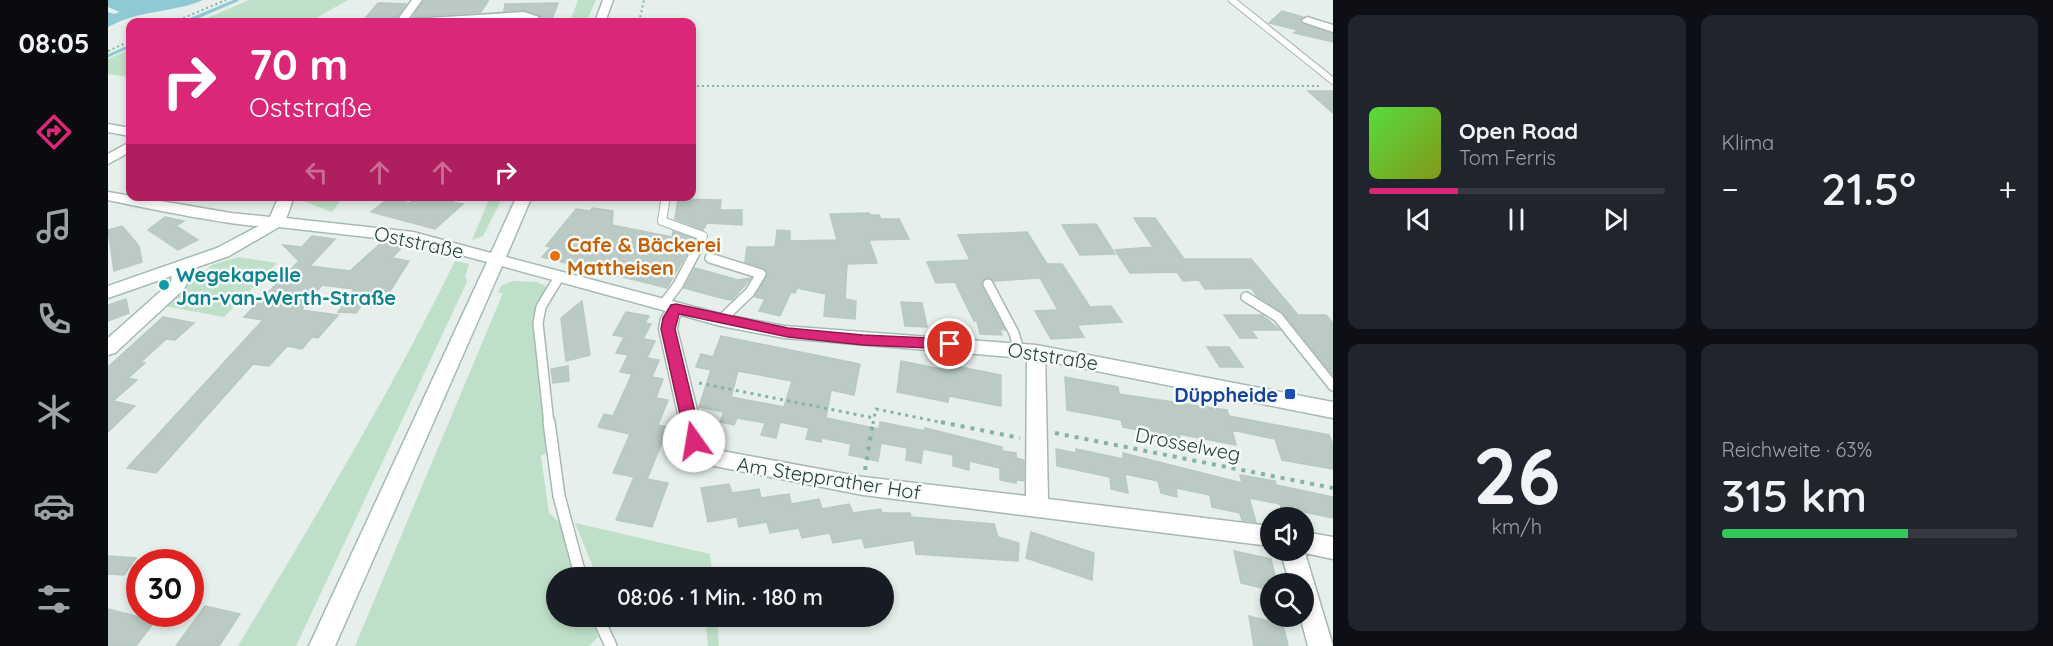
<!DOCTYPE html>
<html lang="de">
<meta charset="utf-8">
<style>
:root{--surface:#171b24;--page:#20242c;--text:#f1f3f6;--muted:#9ea1a6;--line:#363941;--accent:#db2777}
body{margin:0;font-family:Quicksand,sans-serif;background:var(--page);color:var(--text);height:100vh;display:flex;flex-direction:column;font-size:22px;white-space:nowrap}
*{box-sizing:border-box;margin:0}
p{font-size:20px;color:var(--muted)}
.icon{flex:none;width:33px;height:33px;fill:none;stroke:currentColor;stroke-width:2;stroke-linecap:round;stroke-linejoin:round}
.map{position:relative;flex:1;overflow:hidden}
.drawer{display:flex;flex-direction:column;gap:15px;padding:15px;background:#0d0f14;width:720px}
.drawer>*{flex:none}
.banner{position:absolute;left:18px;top:18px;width:570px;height:183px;border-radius:12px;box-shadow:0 3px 9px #0003;background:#db2777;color:#fff;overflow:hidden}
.controls{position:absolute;left:1152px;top:507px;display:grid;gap:12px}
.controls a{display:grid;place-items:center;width:54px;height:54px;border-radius:50%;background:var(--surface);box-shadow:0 3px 9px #0003;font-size:30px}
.speed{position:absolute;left:18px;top:549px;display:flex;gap:12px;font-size:30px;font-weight:700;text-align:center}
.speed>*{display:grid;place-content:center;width:78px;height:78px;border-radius:50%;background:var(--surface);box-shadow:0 3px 9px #0003;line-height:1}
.speed .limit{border:9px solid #d22;background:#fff;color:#111}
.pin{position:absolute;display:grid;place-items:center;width:51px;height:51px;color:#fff;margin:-26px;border:3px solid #fff;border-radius:50%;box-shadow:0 2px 6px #0007}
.me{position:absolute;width:66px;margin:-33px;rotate:347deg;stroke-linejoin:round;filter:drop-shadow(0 0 4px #0008)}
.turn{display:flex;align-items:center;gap:21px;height:126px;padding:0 24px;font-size:27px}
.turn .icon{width:78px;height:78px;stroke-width:2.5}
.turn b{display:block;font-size:42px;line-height:51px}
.lanes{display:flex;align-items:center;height:57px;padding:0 24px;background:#0003;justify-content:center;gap:30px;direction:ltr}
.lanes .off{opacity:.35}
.big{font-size:45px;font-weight:600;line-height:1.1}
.drawer .widget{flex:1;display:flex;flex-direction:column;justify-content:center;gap:9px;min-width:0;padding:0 21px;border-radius:12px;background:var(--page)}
.drawer .dial{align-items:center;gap:0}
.dial b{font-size:78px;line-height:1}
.song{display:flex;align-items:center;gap:18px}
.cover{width:72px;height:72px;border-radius:9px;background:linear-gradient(135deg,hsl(110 70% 55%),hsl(70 70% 35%))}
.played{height:6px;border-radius:3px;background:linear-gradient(90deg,var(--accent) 30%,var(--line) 30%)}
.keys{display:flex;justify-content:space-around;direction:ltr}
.heat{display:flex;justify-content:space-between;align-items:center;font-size:33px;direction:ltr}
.charge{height:9px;border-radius:4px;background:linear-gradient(90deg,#34c759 63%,var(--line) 0)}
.drawer .tiles{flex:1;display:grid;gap:15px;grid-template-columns:repeat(2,1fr)}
.trip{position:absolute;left:438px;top:567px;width:348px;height:60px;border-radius:30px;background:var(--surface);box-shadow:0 3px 9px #0003;font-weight:600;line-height:60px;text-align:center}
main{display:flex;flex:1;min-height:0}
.tab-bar{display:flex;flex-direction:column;width:108px;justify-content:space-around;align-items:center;background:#090b0e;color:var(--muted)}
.tab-bar .icon{width:42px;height:42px}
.tab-bar .current{color:var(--accent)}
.tab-bar b{font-size:27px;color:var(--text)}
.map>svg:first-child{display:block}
</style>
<main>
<nav class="tab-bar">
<b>08:05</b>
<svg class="icon current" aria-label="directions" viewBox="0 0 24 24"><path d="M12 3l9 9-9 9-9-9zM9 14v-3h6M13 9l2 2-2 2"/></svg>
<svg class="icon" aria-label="music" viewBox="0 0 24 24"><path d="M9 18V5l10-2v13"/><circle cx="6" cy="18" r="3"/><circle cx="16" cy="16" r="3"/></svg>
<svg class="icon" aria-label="phone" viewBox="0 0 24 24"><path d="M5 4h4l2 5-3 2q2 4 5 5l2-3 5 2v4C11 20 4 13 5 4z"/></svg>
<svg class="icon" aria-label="climate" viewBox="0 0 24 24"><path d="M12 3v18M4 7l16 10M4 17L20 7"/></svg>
<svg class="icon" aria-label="car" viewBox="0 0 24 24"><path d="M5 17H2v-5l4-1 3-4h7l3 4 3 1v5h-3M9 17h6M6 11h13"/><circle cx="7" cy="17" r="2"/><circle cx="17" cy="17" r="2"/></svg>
<svg class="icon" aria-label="filters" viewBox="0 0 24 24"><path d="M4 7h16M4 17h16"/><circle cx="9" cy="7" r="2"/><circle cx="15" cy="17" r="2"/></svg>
</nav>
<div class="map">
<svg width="1225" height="646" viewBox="0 0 1225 646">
<rect width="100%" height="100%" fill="#e6efeb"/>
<path fill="#bfe0c8" d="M141,0h99l-39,22 -106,-2z
M470,0h18l-10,22h-16z
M22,49v28l-22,-3v-15z
M199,197v-1l36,1 -11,15 -26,-10z
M382,197h13l-20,39 -11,4z
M130,257l39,6 -53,54 -60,-11 48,-41z
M347,261l14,3 -4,13 2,5 -171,364h-58c76,-126 152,-253 217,-385z
M405,281l24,1 10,5 -13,26 15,139 -8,4 8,57 11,10 19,54 -23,1v38l35,1 7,20 -9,9h-234l148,-353h-5l3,-7z
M467,523l135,31 3,23h-116z
M505,617h104l2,29h-11l-3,-29 -91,4z"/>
<path fill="#8ec9d4" d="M0,0h95c-34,14 -62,9 -95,27v-15l6,2 6,-2 -12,-5z"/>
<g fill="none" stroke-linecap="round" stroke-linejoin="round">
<path stroke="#8ec9d4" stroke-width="3" d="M77,22l52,-22
M0,56l22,-10"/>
</g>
<path fill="#bbcac4" stroke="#b8c9c2" stroke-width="1.5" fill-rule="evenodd" d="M316,0h33l31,1 -7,11 -68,5z
M270,3h3l25,1 -12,18h-32z
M450,3l-7,19h-50h33l7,-4 -16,-8 -21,1 1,-7z
M1174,11l21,6 -3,2 2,5 31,10v8l-39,-9 4,-3 -29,-7z
M1200,91h25v22z
M318,196h31l-5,6 11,2 -28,25 -64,-17 18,-14 20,5z
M570,199l43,1 -1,10h22v15l-35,-2 -4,7 -28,-11z
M484,208l21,3 -1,14 60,12 1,-6 22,8 -28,49 -125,-31 9,-10 -5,-1 30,-37 15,2z
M761,213l1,2h9l2,4h18l10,20 -40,1 8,23 -30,1 -2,35 11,2 -1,18 -31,-3 2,-22 -29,-6 -2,5 -4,-1 -11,24 -21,-5 6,-12 -10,-2 13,-24 -4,-5 -19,-6 2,-15h28l2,-17 13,1v10l47,-1 -7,-26z
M57,217l19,4 -8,5 22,14 -20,10 -30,-20z
M1026,218h21l29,41h67l47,56h28l7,8v52l-50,-62 -26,-17 -6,-8 -46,1 -6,-9 -16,1 -6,-9 -47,1 -15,-23 38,-3z
M988,224l19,30 -35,1 -18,-30z
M14,226l17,20 3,16 -28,9 -6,-41z
M919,232l20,32h15l28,43 21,-1 11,16 -45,3 7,12 -33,2 -16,-28 23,-1 -18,-32 -46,3 -6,-4 -6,4v6l23,43 -5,-1 2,6 -22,-1 -3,-13h-3l-19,-39 -19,1 -9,-21 43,-2 -12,-25z
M204,236l23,3 -25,27 40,5 32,-29 21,4 -11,12 17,3 -29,46 -19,-1 -5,7 -18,-1 16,-23 -32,-4 -21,25 37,5 -20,23 -6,-1 -10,12 -15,-3 -18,20 -16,-2 -97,109 -29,-5 136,-148 -19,-3 55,-56 -16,-16 19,2z
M587,268l43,12 13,-2 -19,22 -7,-1 -41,-11z
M18,299l3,14 -21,8v-16z
M474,301l8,54 -24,6 -5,-43z
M793,302l21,1 5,24 -22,-1z
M518,312l23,4 -4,7 6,1 -8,15 12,2 -8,17 12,2 -7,17 11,2 -7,19 12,2 -10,25 14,3 -5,13 -4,-1 -16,39 21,4 -16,44 -36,-7 18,-43 -21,-4 17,-39 -32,-7 6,-13 9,2 19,-42 -12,-2 8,-17 -12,-2 8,-16 -11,-2z
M1116,315h38l18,15h-29l6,8h-17z
M55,317l31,6 -19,17 -9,-1 -25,23 4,1 -17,15 9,2 -24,21 22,5 -27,26v-65z
M613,336l139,28 -6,31 -23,-5 -5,28 53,11 1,-7 45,9v-3l77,19v4l14,2v5l8,2v21l-8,-1v3l-16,-3v-12l-31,-7v9l-16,-4v-11l-30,-6 -2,14 -15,-3 1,-12 -26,-5 -3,18 -29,-6 2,-11 -29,-6 -1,4 -15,-3 3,-11 -29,-6 -4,16 -15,-3 4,-12 -28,-5 -3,7 -14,-3 4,-10 -25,-5 12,-37 -15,-3 5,-13 12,3zM630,371l54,10 -8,26 -53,-10z
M1099,347h22l14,20h-23z
M793,361l49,10v-6l51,10v31l-52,-10 -1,6 -51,-10z
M460,366l1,15 -16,2 -2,-14z
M957,377l53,10 1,7 108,16 2,6 100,19 4,9v25l-51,-9 -7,-21 -43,-9 4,15 -57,-11 1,4 -57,-11 -2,-7 -54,-10z
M948,449l20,4v-4l47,10v-6l119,30 -2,-8 35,6 1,4 57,12v21l-34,-7 2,7h-17l-4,-14 -31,-6 7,24 -14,-2 -2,-7 -28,-6 -2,-12 -34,-7 1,9 -16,-4 -3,-12 -33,-7 3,19 -17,-4 -1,-12 -53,-11z
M621,484l3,9 27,-4 2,9 28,-4 2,10 28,-5 3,10 27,-5 4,9 28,-4 1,4h28l1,4 83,7 4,13 21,6 -1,18 -102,-7 -2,-14 -49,8 -3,-10 -29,5 -3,-10 -28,5 -3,-10 -29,5 -3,-11 -28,5 -2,-10 -29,5 -7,-34z
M923,532l63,21 -2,27 -66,-22z
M1126,551l37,8 6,25h-7v6l-29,-7z
M0,556l28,2 -12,17 -16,-1z
M97,606l35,8 -21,32h-43z
M0,609l47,12 -19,25h-28z
M1141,616l34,9 5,21h-34z"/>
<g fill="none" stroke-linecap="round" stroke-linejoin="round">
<defs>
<path id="lane-far3" d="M1124,0l101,81"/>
<path id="lane-far2" d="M558,196l-4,25 41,15 -6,12"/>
<path id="lane-far1" d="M602,258l51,16 -11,18 -29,28
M880,284l26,49 5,17
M1138,297l32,20 55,69
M555,305l15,-20 20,-38
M441,424l-11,-101 3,-16 18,-30"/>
<path id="lane" d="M441,422l10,74 22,82
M489,616l14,30"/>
<path id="street" d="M304,0h10l-16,22h-10z
M416,12l15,5 -5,3 -10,-2 -117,4 5,-3z
M1199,17l26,8v7l-30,-10 -1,-2z
M0,124l22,4v8l-22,-4z
M22,142v10l-22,12v-10z
M0,192l123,21 39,4 9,-21h15c-3,8 -7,25 -13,29 -14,9 -149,-20 -173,-25z
M73,263l8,5v12l-6,10 -68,63 -7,2v-17l63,-56 2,-14z
M568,303l9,6 -6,9 -2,11 27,109 18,13 141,26 163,19 1,-144 2,-5h14l2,5 3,147 222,27v20l-407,-51 -154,-30 -16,-10 -9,-14 -25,-112 2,-11 9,-13z
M1196,532l29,5v22l-28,-6 28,93h-25l-8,-30h4v-32h-14l-10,-34h24z"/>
<path id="secondary" d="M495,0h10l-8,22h-10z
M409,196h15l-26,61 215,57 63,12 252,19 297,57v16l-297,-59 -252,-21 -63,-12 -219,-60 -167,380h-26l178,-384 -75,-20 -133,-15 -50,29 -121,42v-12l109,-38 59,-31 137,15 78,21z"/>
</defs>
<use href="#lane-far3" stroke="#a8b8b2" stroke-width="8"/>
<use href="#lane-far2" stroke="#a8b8b2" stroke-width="10"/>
<use href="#lane-far1" stroke="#a8b8b2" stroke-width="12"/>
<use href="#lane" stroke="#a8b8b2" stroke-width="14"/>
<use href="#street" stroke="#a8b8b2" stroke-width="3"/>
<use href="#secondary" stroke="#a4bbb3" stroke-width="3"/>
<path stroke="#86b3a5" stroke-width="2" stroke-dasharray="2 3" stroke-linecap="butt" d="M66,22l52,-22
M531,22l5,-22
M0,51l22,-10
M584,86h630"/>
<path stroke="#86b3a5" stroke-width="3" stroke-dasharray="3 4.5" stroke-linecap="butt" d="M591,383l175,35 2,-9 73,15
M765,424l1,-6"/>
<path stroke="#86b3a5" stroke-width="4" stroke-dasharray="4 6" stroke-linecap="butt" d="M833,422l79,16
M947,433l278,55
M757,470l8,-48"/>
<use href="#lane-far3" stroke="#fff" stroke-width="6"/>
<use href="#lane-far2" stroke="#fff" stroke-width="8"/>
<use href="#lane-far1" stroke="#fff" stroke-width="9"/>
<use href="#lane" stroke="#fff" stroke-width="11"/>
<use href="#street" fill="#fff" fill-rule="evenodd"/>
<use href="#secondary" fill="#fff" fill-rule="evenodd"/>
</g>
<path fill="#db2777" stroke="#8e194d" stroke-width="1.5" d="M568,304l112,24 75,7 87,4 7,5 -7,5 -87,-4 -75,-8 -109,-23 -4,15 27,112 -8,6 -8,-6 -25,-112 2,-11 8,-13z"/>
<circle fill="#e8710a" stroke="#f7fbf9" stroke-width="2" cx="447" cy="256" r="6"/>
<circle fill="#0f9aa8" stroke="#f7fbf9" stroke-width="2" cx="56" cy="285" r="6"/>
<rect fill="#1a4fb4" stroke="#f7fbf9" stroke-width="2" x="1176" y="388" width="12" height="12" rx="3"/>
<g text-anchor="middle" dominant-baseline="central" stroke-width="5" stroke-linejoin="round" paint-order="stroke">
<g font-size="20" fill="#24423a" stroke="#f7fbf9">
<text transform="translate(311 242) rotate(12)">Oststraße</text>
<text transform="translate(945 356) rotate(9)">Oststraße</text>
<text transform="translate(1080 444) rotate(11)">Drosselweg</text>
<text transform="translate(721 478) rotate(9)">Am Stepprather Hof</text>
</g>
<g font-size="20" font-weight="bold" fill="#c56008" stroke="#f7fbf9" text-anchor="start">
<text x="459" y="244">Cafe &amp; Bäckerei<tspan x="459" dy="23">Mattheisen</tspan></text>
</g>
<g font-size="20" font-weight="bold" fill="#0d838f" stroke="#f7fbf9" text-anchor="start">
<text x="68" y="274">Wegekapelle<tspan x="68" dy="23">Jan-van-Werth-Straße</tspan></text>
</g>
<g font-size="20" font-weight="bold" fill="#164399" stroke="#f7fbf9" text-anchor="end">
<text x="1170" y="394">Düppheide</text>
</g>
</g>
</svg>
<div class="controls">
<a><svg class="icon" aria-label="sound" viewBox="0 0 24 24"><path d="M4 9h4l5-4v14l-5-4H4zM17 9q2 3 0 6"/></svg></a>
<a><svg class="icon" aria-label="search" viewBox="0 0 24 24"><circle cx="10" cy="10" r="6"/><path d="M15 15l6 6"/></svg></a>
</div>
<div class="speed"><div class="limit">30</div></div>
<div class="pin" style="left:842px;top:344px;background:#d93025"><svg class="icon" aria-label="arrive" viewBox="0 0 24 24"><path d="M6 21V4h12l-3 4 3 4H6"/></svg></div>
<svg class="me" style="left:586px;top:441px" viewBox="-20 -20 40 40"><circle r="19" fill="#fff"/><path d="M0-13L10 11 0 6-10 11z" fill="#db2777"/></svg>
<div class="trip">08:06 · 1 Min. · 180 m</div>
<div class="banner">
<div class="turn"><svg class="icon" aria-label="right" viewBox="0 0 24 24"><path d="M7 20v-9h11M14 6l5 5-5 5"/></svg><div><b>70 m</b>Oststraße</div></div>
<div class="lanes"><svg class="icon off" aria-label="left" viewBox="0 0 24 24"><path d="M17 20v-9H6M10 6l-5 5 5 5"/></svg><svg class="icon off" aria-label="ahead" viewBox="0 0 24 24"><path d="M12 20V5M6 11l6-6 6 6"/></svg><svg class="icon off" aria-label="ahead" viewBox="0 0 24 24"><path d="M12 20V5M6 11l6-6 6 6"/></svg><svg class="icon" aria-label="right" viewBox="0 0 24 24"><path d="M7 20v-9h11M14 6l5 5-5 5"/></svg></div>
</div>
</div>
<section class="drawer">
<div class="tiles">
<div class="widget">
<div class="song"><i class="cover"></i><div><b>Open Road</b><p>Tom Ferris</p></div></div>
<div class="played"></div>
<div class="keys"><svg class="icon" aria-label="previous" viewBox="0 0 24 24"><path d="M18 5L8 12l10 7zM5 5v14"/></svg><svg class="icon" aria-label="pause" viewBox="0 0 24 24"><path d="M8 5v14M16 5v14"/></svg><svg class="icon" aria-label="next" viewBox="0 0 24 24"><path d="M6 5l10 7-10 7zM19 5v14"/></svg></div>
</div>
<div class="widget"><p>Klima</p>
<div class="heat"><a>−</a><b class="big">21.5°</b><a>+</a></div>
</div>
<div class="widget dial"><b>26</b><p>km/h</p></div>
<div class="widget"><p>Reichweite · 63%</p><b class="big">315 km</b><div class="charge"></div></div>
</div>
</section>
</main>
